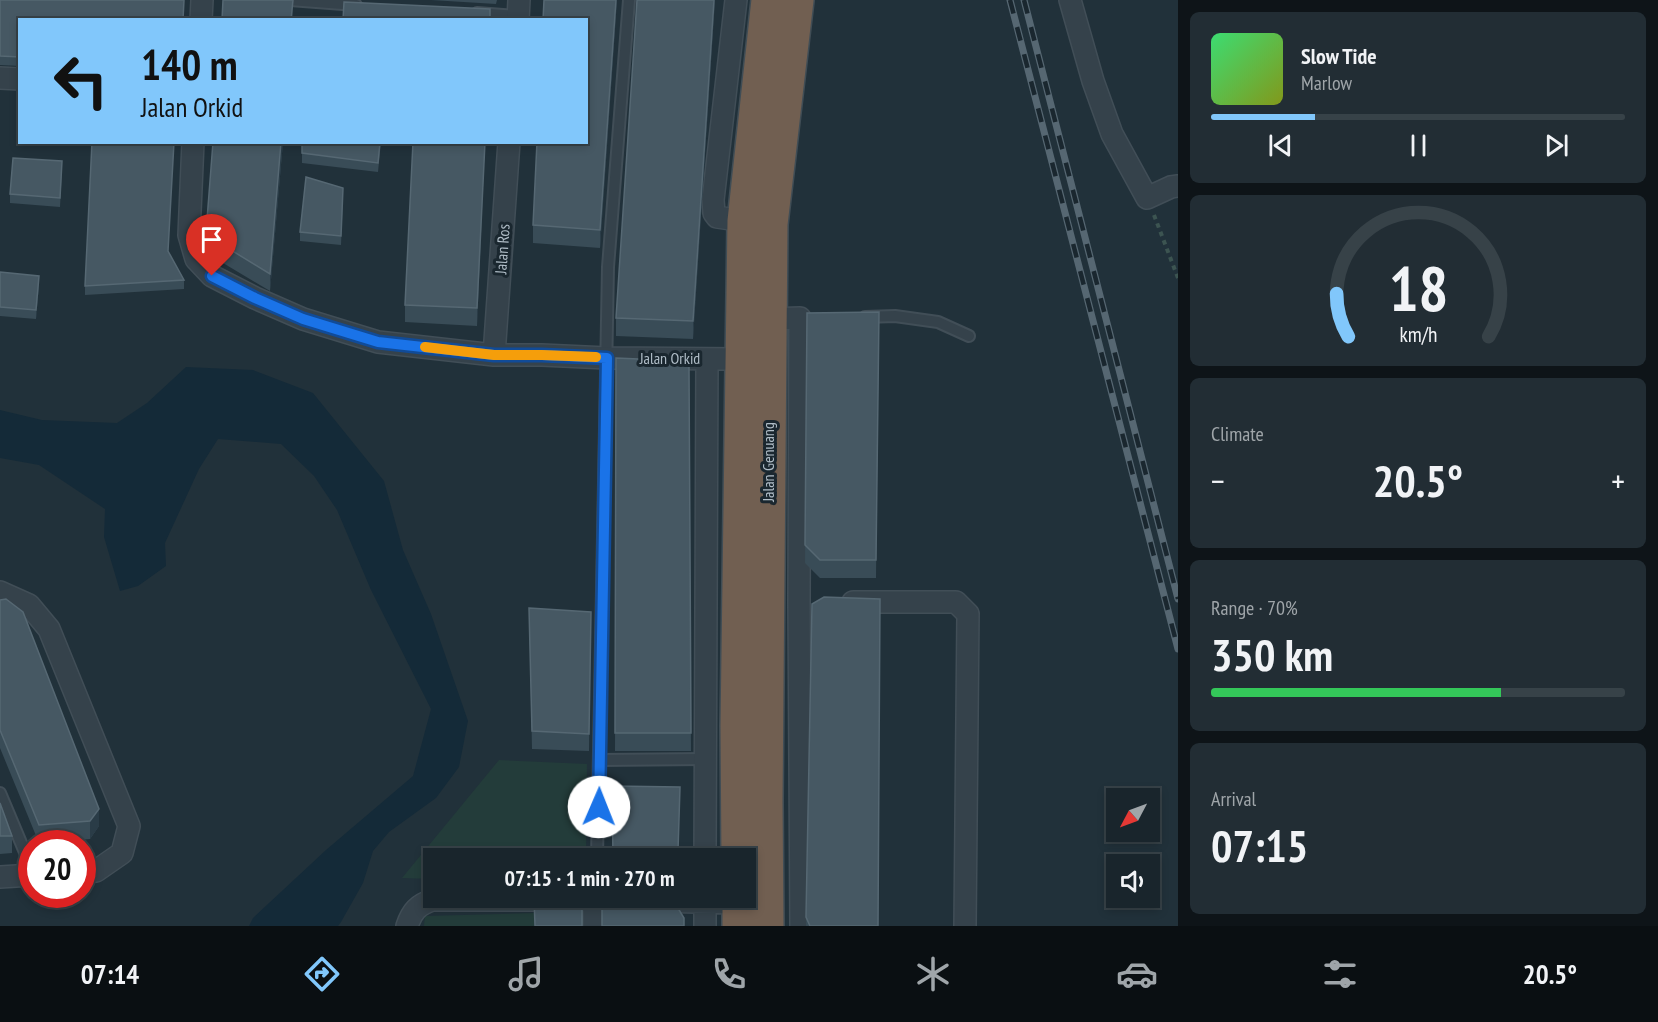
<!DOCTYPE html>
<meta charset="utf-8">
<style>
:root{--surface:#19252c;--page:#222d34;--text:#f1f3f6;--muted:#9fa5a9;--line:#374248;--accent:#81c7fb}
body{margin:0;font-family:"PT Sans Narrow",sans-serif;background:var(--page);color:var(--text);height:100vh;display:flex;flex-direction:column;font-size:22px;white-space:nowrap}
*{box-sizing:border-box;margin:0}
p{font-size:20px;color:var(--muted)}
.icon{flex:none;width:33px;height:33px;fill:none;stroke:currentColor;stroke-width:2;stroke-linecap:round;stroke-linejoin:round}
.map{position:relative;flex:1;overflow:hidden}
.panel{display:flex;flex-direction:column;gap:12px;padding:12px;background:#0e1418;width:480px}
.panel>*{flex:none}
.hud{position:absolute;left:18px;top:18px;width:570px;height:126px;border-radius:0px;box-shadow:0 3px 9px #0003,0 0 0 2px var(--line);background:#81c7fb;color:#111;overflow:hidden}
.needle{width:39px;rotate:229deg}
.tools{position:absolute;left:1106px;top:788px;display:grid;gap:12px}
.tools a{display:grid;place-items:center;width:54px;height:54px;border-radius:0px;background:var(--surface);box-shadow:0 3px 9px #0003,0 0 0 2px var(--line);font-size:30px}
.speed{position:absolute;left:18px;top:830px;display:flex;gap:12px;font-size:30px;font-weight:700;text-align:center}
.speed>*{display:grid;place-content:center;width:78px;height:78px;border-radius:50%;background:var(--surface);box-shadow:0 3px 9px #0003,0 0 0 2px var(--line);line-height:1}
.speed .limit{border:9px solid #d22;background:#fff;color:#111}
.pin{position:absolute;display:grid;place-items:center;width:51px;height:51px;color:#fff;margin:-62px -26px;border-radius:50% 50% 50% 0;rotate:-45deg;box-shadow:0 0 6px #0007}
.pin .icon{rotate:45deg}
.me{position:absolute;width:66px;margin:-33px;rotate:1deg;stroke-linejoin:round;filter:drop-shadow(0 0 4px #0008)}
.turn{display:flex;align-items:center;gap:21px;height:126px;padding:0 24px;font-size:27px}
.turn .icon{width:78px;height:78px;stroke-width:2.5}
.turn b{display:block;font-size:42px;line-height:51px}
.big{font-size:45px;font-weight:700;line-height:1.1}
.panel .tile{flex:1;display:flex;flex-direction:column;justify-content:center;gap:9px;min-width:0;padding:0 21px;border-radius:9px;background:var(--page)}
.panel .dial{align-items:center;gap:0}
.dial svg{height:156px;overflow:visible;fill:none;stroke:var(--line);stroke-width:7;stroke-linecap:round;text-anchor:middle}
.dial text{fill:var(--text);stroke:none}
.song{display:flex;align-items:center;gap:18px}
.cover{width:72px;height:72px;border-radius:9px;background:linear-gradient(135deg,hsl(140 70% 55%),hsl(70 70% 35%))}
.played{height:6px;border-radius:3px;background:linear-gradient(90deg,var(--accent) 25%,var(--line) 25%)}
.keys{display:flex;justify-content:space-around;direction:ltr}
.heat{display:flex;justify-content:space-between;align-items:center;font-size:33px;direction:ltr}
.charge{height:9px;border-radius:4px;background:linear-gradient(90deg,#34c759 70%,var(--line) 0)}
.trip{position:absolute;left:423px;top:848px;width:333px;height:60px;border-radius:0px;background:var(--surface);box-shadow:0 3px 9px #0003,0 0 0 2px var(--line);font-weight:700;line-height:60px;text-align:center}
.tabs{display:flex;height:96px;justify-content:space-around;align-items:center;background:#0a0f12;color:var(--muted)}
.tabs .icon{width:42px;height:42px}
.tabs .current{color:var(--accent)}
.tabs b{font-size:27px;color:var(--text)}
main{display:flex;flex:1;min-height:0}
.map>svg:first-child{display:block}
</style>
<main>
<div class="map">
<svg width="1178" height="926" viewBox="0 0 1178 926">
<rect width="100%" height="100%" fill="#21313a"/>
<path fill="#233c3a" d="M499,760l88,4 -1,94h-152l-1,21 -31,-1z
M534,913v13h-110l1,-10z"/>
<path fill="#142a38" d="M186,367l67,3 60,23 71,88 19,69 28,64 37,107 -9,46 -23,31 -47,34 -16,19 -10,32 -22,39 -3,4h-89l4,-8 73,-68 87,-74 18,-67 -60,-119 -34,-80 -23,-34 -33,-32 -63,-5 -19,30 -34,74 1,23 -28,20 -18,5 -16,-54 1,-28 -66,-44 -39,-7v-48l42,10 75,3 30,-20z"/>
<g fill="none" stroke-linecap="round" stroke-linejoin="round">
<defs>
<path id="lane" d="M290,0l66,5
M477,13l41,3
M865,317l30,-1 43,6 31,14
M600,760l105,-1
M0,793l32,76
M597,858l11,-591 21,-267"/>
<path id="street" d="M736,0l-23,200 1,13 3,4 27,4
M1070,0l23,81 19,53 35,64 24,-11 7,-1
M201,20l1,-20
M518,20l1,-20
M0,78l20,1
M193,142l-4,93 7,24 16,17 43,22 48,21 75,23 116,13h48l65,3 135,1
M769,319l31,-1 -1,285 2,323
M494,355l15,-213
M0,592l29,13 20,24 80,197 -7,27 -26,18 -14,1
M853,602h103l12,12 -3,312
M705,858l2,-499
M0,877l32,-2
M594,901v25
M407,926c5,-15 11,-21 25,-26h179l128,3
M705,926v-29"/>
<path id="highway" d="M738,858l-1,-132 7,-505 24,-221
M739,926v-29
M767,926l-1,-124 5,-578 26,-224"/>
</defs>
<use href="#lane" stroke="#414e57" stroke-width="14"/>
<use href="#street" stroke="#414e57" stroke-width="24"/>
<use href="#highway" stroke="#404d55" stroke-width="36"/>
<path stroke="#3c5451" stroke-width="4" stroke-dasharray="4.5 4.5" stroke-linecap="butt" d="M1154,215l24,63"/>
<use href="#lane" stroke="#35424b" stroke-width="10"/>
<use href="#street" stroke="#35424b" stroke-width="21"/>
<use href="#highway" stroke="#715f51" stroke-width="33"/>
<defs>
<path id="rail" d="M1010,0l168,649
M1024,0l154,599"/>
</defs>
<use href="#rail" stroke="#566772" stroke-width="7"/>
<use href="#rail" stroke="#1a272f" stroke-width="4.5" stroke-dasharray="14" stroke-linecap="butt"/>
</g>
<path fill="#394c57" d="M0,0l20,20v46l-20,-1z
M431,0h66l-1,4z
M617,0l-17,248 -67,-5v-18z
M715,0l-22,339 -77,-3v-18z
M174,142l-6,109 16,29v9l-99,6v-9z
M283,142l-13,149 -57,-34 -6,-19v-18z
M302,142h79l-3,30 -76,-9z
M485,142l-8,184 -72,-4v-17z
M62,170l-2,37 -50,-4v-9z
M343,197l-2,48 -41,-4v-9z
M0,272l39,13 -3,34 -36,-3z
M879,312l-3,266h-56l-15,-15 2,-250z
M616,358l73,9 2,384h-76z
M0,600l99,226 -9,13 -51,4 -39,-95z
M812,604l66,322h-72z
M529,608l62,4 -2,139 -57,-2z
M0,803l12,33v17l-12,1z"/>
<path fill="#2a3c47" d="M293,0v20h-2z
M616,0h1l-17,248v-18z
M714,0h1l-22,339v-18z
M281,142h2l-13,149v-17z
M485,142l-8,184v-18z
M39,276v9l-3,34v-9z
M680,787l-2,71h-9z
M99,809v17l-9,13v-18z"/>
<path fill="#465863" stroke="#566873" stroke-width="1.5" d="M0,0h184l-1,20h-163v37l-20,-1z
M223,0h70l-2,20h-69z
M544,0h72l-16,230 -67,-5 4,-83h49v-122h-43z
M637,0h77l-21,321 -77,-3z
M344,2l146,7v11h-147z
M92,142h82l-6,109 16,29 -99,6z
M213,142h68l-11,132 -57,-35 -6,-19z
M302,142h78l-2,21 -76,-10z
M413,142h72l-8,166 -72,-3z
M13,158l49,3 -2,37 -50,-4z
M306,177l37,11 -2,48 -41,-4z
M0,272l39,4 -3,34 -36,-3z
M879,312l-3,248h-56l-15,-15 2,-232z
M616,358l68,3 5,6 2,366h-76z
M824,597l56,2 -2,327h-68l-4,-9 6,-313z
M6,599l17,13 76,197 -9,12 -51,4 -39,-95v-130z
M529,608l62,4 -2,122 -57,-3z
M612,786l68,1 -2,64 -9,7h-56z
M0,803l12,33h-12z
M534,897h48v29h-47z
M673,900l11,18v8h-82v-25z"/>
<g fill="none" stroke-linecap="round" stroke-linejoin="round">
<defs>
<path id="route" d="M212,276l43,22 48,21 75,23 116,13h48l65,3 -8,449"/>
</defs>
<use href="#route" stroke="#114b97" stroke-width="15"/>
<use href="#route" stroke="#1a73e8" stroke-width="10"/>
<path stroke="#f59e0b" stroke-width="10" d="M425,347l69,8h48l54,2"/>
</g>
<g text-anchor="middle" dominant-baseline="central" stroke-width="6" stroke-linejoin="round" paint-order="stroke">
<g font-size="16" fill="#b0bdc7" stroke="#1a272f">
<text transform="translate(502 249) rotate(-86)">Jalan Ros</text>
<text x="670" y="358">Jalan Orkid</text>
<text transform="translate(768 462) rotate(-90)">Jalan Genuang</text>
</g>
</g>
</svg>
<div class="tools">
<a><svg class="needle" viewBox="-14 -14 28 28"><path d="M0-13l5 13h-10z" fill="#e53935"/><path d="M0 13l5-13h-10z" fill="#9fa5a9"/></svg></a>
<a><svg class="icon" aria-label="sound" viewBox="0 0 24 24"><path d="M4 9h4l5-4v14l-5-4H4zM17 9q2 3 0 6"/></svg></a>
</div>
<div class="speed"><div class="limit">20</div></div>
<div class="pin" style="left:212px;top:276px;background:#d93025"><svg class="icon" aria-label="arrive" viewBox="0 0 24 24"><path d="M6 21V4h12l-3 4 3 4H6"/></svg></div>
<svg class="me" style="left:599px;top:807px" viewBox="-20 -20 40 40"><circle r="19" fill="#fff"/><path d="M0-13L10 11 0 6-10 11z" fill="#1a73e8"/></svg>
<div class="trip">07:15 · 1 min · 270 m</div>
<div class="hud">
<div class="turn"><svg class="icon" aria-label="left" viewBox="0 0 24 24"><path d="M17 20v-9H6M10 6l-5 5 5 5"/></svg><div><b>140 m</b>Jalan Orkid</div></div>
</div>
</div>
<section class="panel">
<div class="tile">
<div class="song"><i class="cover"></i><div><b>Slow Tide</b><p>Marlow</p></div></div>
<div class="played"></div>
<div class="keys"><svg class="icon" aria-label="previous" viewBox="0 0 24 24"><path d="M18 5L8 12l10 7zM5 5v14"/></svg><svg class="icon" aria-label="pause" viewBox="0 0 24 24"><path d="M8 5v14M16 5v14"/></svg><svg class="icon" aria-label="next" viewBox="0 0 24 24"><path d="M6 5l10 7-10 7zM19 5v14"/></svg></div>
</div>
<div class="tile dial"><svg viewBox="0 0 100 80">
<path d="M14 69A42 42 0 1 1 86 69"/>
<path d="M14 69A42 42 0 0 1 8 47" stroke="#81c7fb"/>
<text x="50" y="56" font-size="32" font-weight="700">18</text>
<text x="50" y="72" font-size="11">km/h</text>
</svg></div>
<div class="tile"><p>Climate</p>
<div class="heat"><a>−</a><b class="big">20.5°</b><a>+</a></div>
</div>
<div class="tile"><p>Range · 70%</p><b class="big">350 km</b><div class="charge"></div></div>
<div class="tile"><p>Arrival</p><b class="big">07:15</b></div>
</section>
</main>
<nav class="tabs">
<b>07:14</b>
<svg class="icon current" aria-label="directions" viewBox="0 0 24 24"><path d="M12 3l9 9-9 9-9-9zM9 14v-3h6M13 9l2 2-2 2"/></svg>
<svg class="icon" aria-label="music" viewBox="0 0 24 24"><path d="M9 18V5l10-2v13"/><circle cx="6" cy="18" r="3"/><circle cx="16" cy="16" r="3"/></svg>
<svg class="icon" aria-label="phone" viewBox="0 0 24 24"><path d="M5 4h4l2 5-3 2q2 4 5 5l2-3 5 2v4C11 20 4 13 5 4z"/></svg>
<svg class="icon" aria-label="climate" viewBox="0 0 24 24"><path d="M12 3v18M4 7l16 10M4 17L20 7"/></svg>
<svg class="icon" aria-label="car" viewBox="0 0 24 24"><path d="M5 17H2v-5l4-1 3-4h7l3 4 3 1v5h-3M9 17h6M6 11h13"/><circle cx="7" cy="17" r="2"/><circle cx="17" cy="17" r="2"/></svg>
<svg class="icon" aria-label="filters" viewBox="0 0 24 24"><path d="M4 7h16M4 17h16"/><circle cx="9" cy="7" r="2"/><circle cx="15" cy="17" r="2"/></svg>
<b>20.5°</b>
</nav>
